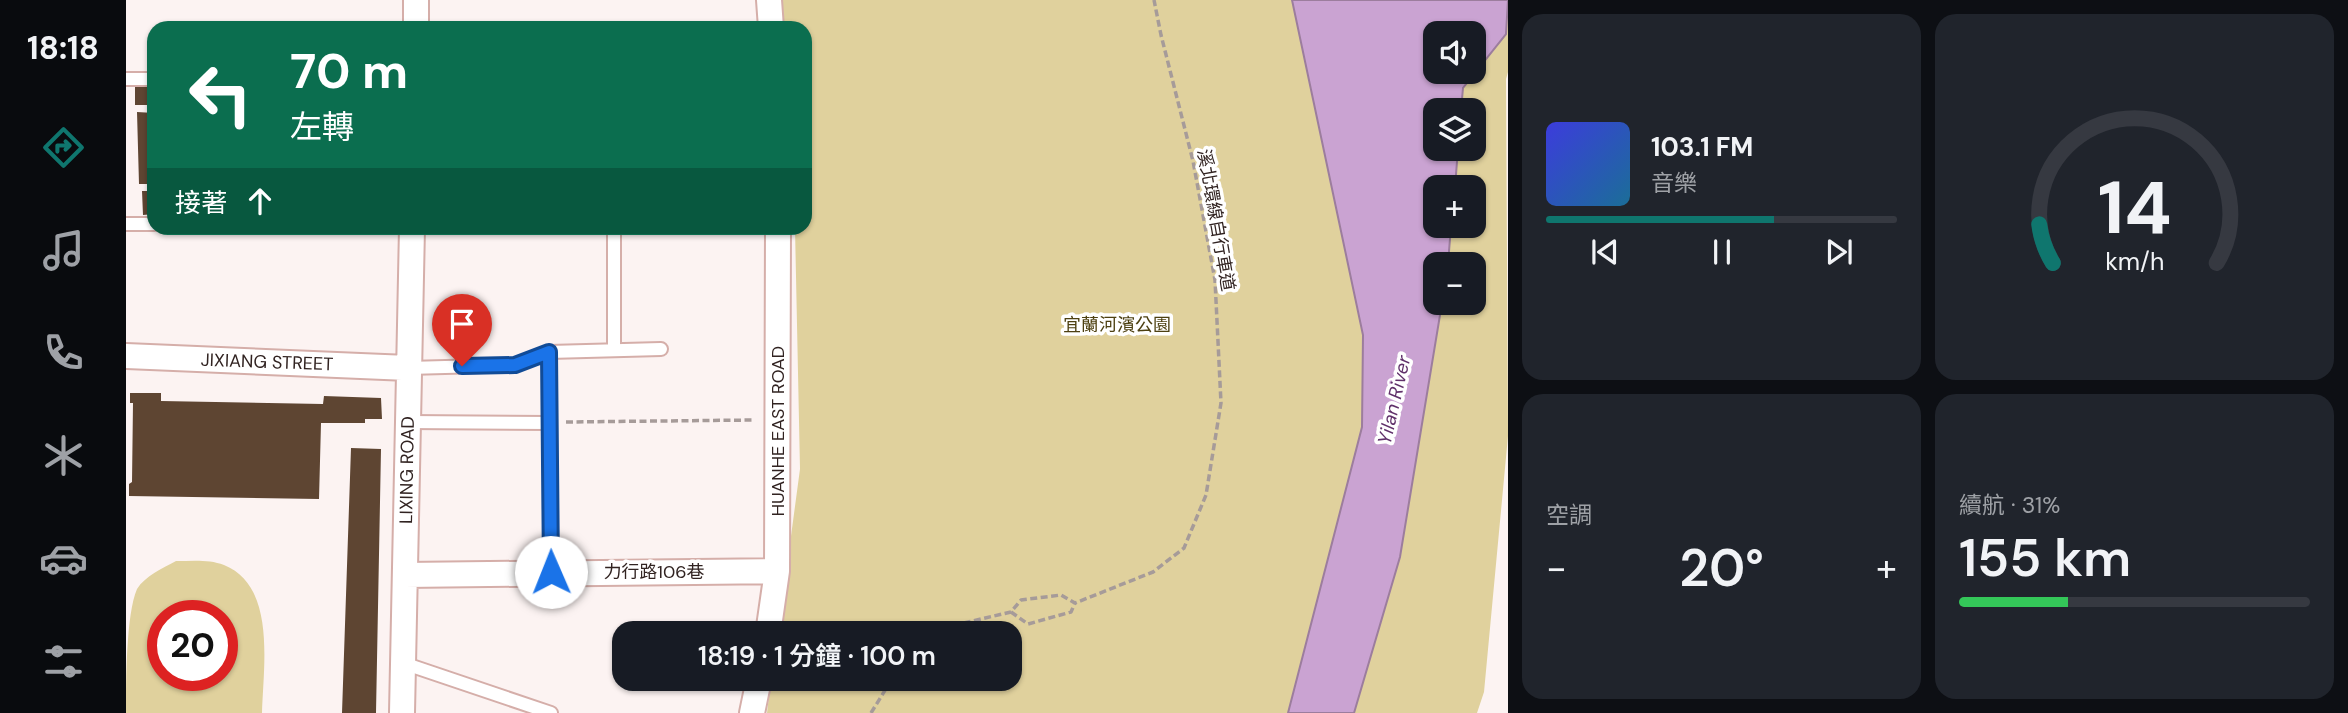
<!DOCTYPE html>
<html lang="zh-TW">
<meta charset="utf-8">
<style>
:root{--surface:#171b24;--page:#20242c;--text:#f1f3f6;--muted:#9ea1a6;--line:#363941;--accent:#0f766e}
body{margin:0;font-family:"DM Sans","Noto Sans TC",sans-serif;background:var(--page);color:var(--text);height:100vh;display:flex;flex-direction:column;font-size:26px;white-space:nowrap}
*{box-sizing:border-box;margin:0}
p{font-size:23px;color:var(--muted)}
.icon{flex:none;width:38px;height:38px;fill:none;stroke:currentColor;stroke-width:2;stroke-linecap:round;stroke-linejoin:round}
.map{position:relative;flex:1;overflow:hidden}
.side{display:flex;flex-direction:column;gap:14px;padding:14px;background:#0d0f14;width:840px}
.side>*{flex:none}
.banner{position:absolute;left:21px;top:21px;width:665px;height:214px;border-radius:21px;box-shadow:0 2px 5px #0004;background:#0b6e4f;color:#fff;overflow:hidden}
.tools{position:absolute;left:1297px;top:21px;display:grid;gap:14px}
.tools a{display:grid;place-items:center;width:63px;height:63px;border-radius:14px;background:var(--surface);box-shadow:0 2px 5px #0004;font-size:35px}
.speed{position:absolute;left:21px;top:600px;display:flex;gap:14px;font-size:35px;font-weight:700;text-align:center}
.speed>*{display:grid;place-content:center;width:91px;height:91px;border-radius:50%;background:var(--surface);box-shadow:0 2px 5px #0004;line-height:1}
.speed .limit{border:10px solid #d22;background:#fff;color:#111}
.pin{position:absolute;display:grid;place-items:center;width:60px;height:60px;color:#fff;margin:-72px -30px;border-radius:50% 50% 50% 0;rotate:-45deg;box-shadow:0 0 7px #0007}
.pin .icon{rotate:45deg}
.me{position:absolute;width:77px;margin:-38px;rotate:359deg;stroke-linejoin:round;filter:drop-shadow(0 0 5px #0008)}
.turn{display:flex;align-items:center;gap:24px;height:147px;padding:0 28px;font-size:32px}
.turn .icon{width:91px;height:91px;stroke-width:2.5}
.turn b{display:block;font-size:49px;line-height:60px}
.then{display:flex;align-items:center;height:66px;padding:0 28px;background:#0003;gap:14px;font-size:26px}
.big{font-size:52px;font-weight:600;line-height:1.1}
.side .tile{flex:1;display:flex;flex-direction:column;justify-content:center;gap:10px;min-width:0;padding:0 24px;border-radius:21px;background:var(--page)}
.side .dial{align-items:center;gap:0}
.dial svg{height:182px;overflow:visible;fill:none;stroke:var(--line);stroke-width:7;stroke-linecap:round;text-anchor:middle}
.dial text{fill:var(--text);stroke:none}
.song{display:flex;align-items:center;gap:21px}
.cover{width:84px;height:84px;border-radius:10px;background:linear-gradient(135deg,hsl(240 70% 55%),hsl(200 70% 35%))}
.played{height:7px;border-radius:4px;background:linear-gradient(90deg,var(--accent) 65%,var(--line) 65%)}
.keys{display:flex;justify-content:space-around;direction:ltr}
.heat{display:flex;justify-content:space-between;align-items:center;font-size:38px;direction:ltr}
.charge{height:10px;border-radius:5px;background:linear-gradient(90deg,#34c759 31%,var(--line) 0)}
.side .tiles{flex:1;display:grid;gap:14px;grid-template-columns:repeat(2,1fr)}
.trip{position:absolute;left:486px;top:621px;width:410px;height:70px;border-radius:21px;background:var(--surface);box-shadow:0 2px 5px #0004;font-weight:600;line-height:70px;text-align:center}
main{display:flex;flex:1;min-height:0}
.dock{display:flex;flex-direction:column;width:126px;justify-content:space-around;align-items:center;background:#090b0e;color:var(--muted)}
.dock .icon{width:49px;height:49px}
.dock .active{color:var(--accent)}
.dock b{font-size:32px;color:var(--text)}
.map>svg:first-child{display:block}
</style>
<main>
<nav class="dock">
<b>18:18</b>
<svg class="icon active" aria-label="directions" viewBox="0 0 24 24"><path d="M12 3l9 9-9 9-9-9zM9 14v-3h6M13 9l2 2-2 2"/></svg>
<svg class="icon" aria-label="music" viewBox="0 0 24 24"><path d="M9 18V5l10-2v13"/><circle cx="6" cy="18" r="3"/><circle cx="16" cy="16" r="3"/></svg>
<svg class="icon" aria-label="phone" viewBox="0 0 24 24"><path d="M5 4h4l2 5-3 2q2 4 5 5l2-3 5 2v4C11 20 4 13 5 4z"/></svg>
<svg class="icon" aria-label="climate" viewBox="0 0 24 24"><path d="M12 3v18M4 7l16 10M4 17L20 7"/></svg>
<svg class="icon" aria-label="car" viewBox="0 0 24 24"><path d="M5 17H2v-5l4-1 3-4h7l3 4 3 1v5h-3M9 17h6M6 11h13"/><circle cx="7" cy="17" r="2"/><circle cx="17" cy="17" r="2"/></svg>
<svg class="icon" aria-label="filters" viewBox="0 0 24 24"><path d="M4 7h16M4 17h16"/><circle cx="9" cy="7" r="2"/><circle cx="15" cy="17" r="2"/></svg>
</nav>
<div class="map">
<svg width="1382" height="713" viewBox="0 0 1382 713">
<rect width="100%" height="100%" fill="#fcf3f2"/>
<path fill="#e0d19d" fill-rule="evenodd" d="M656,0h726v72l-2,7 2,357 -24,256 -7,21h-710l4,-34h239v-45l-232,-1 22,-164 -5,-241h10v-200h-21zM1309,33h39v39h-39zM1309,110h39v39h-39zM1309,187h39v39h-39zM1309,264h39v39h-39z
M50,561c16,0 33,-2 48,4 53,21 39,103 38,148h-136c0,-30 0,-99 11,-124 8,-13 26,-21 39,-28zM96,616v60h-59v-60z"/>
<path fill="#caa3d2" stroke="#9c7d9d" stroke-width="2" fill-rule="evenodd" d="M1166,0h216l-2,34 -43,54 -2,22h-26v39h23l-3,38h-20v39h16l-3,38h-13v39h7l-42,254 -46,156h-66l74,-286 1,-92zM1309,33h39v39h-39z"/>
<path fill="#5e4532" d="M9,83h19v22h-19z
M11,112l17,1v71h-15z
M16,191h12v23l-11,1z
M4,393h31v8l162,3 1,-8 57,2 1,21h-17v4h-44l-2,76 -190,-3v-12l3,-2 1,-79h-3z
M225,448l30,1 -5,264h-34z"/>
<g fill="none" stroke-linecap="round" stroke-linejoin="round">
<defs>
<path id="service" d="M0,79h28
M0,224h28
M488,228v122
M423,352l2,220
M282,368l107,-3 34,-13 112,-3
M282,422l140,1
M277,663l148,50"/>
<path id="minor" d="M643,0l2,28
M290,28v-28
M0,356l282,12
M279,575l372,-4
M642,634l9,-63 1,-343
M276,713l10,-485
M626,713l7,-34"/>
</defs>
<use href="#service" stroke="#d5aea9" stroke-width="16"/>
<use href="#minor" stroke="#d5aea9" stroke-width="28"/>
<path stroke="#a69b99" stroke-width="3.5" stroke-dasharray="7 3.5" stroke-linecap="butt" d="M440,422l188,-2
M885,612l17,12 43,-12 4,-9
M809,634l7,-6 69,-16 10,-12 40,-5 14,8 78,-31 31,-24 22,-53 15,-92 -6,-123 -22,-119 -32,-126 -7,-35
M745,713l21,-34"/>
<use href="#service" stroke="#fff" stroke-width="12"/>
<use href="#minor" stroke="#fff" stroke-width="24"/>
</g>
<g fill="none" stroke-linecap="round" stroke-linejoin="round">
<defs>
<path id="route" d="M336,366l53,-1 34,-13 2,220"/>
</defs>
<use href="#route" stroke="#114b97" stroke-width="18"/>
<use href="#route" stroke="#1a73e8" stroke-width="12"/>
</g>
<g text-anchor="middle" dominant-baseline="central" stroke-width="7" stroke-linejoin="round" paint-order="stroke">
<g font-size="18" fill="#312321" stroke="#fff">
<text transform="translate(1090 220) rotate(80)">溪北環線自行車道</text>
<text transform="translate(141 362) rotate(2)">JIXIANG STREET</text>
<text transform="translate(652 431) rotate(-90)">HUANHE EAST ROAD</text>
<text transform="translate(281 470) rotate(-89)">LIXING ROAD</text>
<text x="528" y="572">力行路106巷</text>
</g>
<g font-size="18" fill="#4d4011" stroke="#fff">
<text x="991" y="325">宜蘭河濱公園</text>
</g>
<g font-size="19" font-style="italic" fill="#60306a" stroke="#fff">
<text transform="translate(1268 400) rotate(-77)">Yilan River</text>
</g>
</g>
</svg>
<div class="tools">
<a><svg class="icon" aria-label="sound" viewBox="0 0 24 24"><path d="M4 9h4l5-4v14l-5-4H4zM17 9q2 3 0 6"/></svg></a>
<a><svg class="icon" aria-label="layers" viewBox="0 0 24 24"><path d="M12 4l9 5-9 5-9-5zM3 14l9 5 9-5"/></svg></a>
<a>+</a>
<a>−</a>
</div>
<div class="speed"><div class="limit">20</div></div>
<div class="pin" style="left:336px;top:366px;background:#d93025"><svg class="icon" aria-label="arrive" viewBox="0 0 24 24"><path d="M6 21V4h12l-3 4 3 4H6"/></svg></div>
<svg class="me" style="left:425px;top:572px" viewBox="-20 -20 40 40"><circle r="19" fill="#fff"/><path d="M0-13L10 11 0 6-10 11z" fill="#1a73e8"/></svg>
<div class="trip">18:19 · 1 分鐘 · 100 m</div>
<div class="banner">
<div class="turn"><svg class="icon" aria-label="left" viewBox="0 0 24 24"><path d="M17 20v-9H6M10 6l-5 5 5 5"/></svg><div><b>70 m</b>左轉</div></div>
<div class="then">接著<svg class="icon" aria-label="ahead" viewBox="0 0 24 24"><path d="M12 20V5M6 11l6-6 6 6"/></svg></div>
</div>
</div>
<section class="side">
<div class="tiles">
<div class="tile">
<div class="song"><i class="cover"></i><div><b>103.1 FM</b><p>音樂</p></div></div>
<div class="played"></div>
<div class="keys"><svg class="icon" aria-label="previous" viewBox="0 0 24 24"><path d="M18 5L8 12l10 7zM5 5v14"/></svg><svg class="icon" aria-label="pause" viewBox="0 0 24 24"><path d="M8 5v14M16 5v14"/></svg><svg class="icon" aria-label="next" viewBox="0 0 24 24"><path d="M6 5l10 7-10 7zM19 5v14"/></svg></div>
</div>
<div class="tile dial"><svg viewBox="0 0 100 80">
<path d="M14 69A42 42 0 1 1 86 69"/>
<path d="M14 69A42 42 0 0 1 8 52" stroke="#0f766e"/>
<text x="50" y="56" font-size="32" font-weight="700">14</text>
<text x="50" y="72" font-size="11">km/h</text>
</svg></div>
<div class="tile"><p>空調</p>
<div class="heat"><a>−</a><b class="big">20°</b><a>+</a></div>
</div>
<div class="tile"><p>續航 · 31%</p><b class="big">155 km</b><div class="charge"></div></div>
</div>
</section>
</main>
